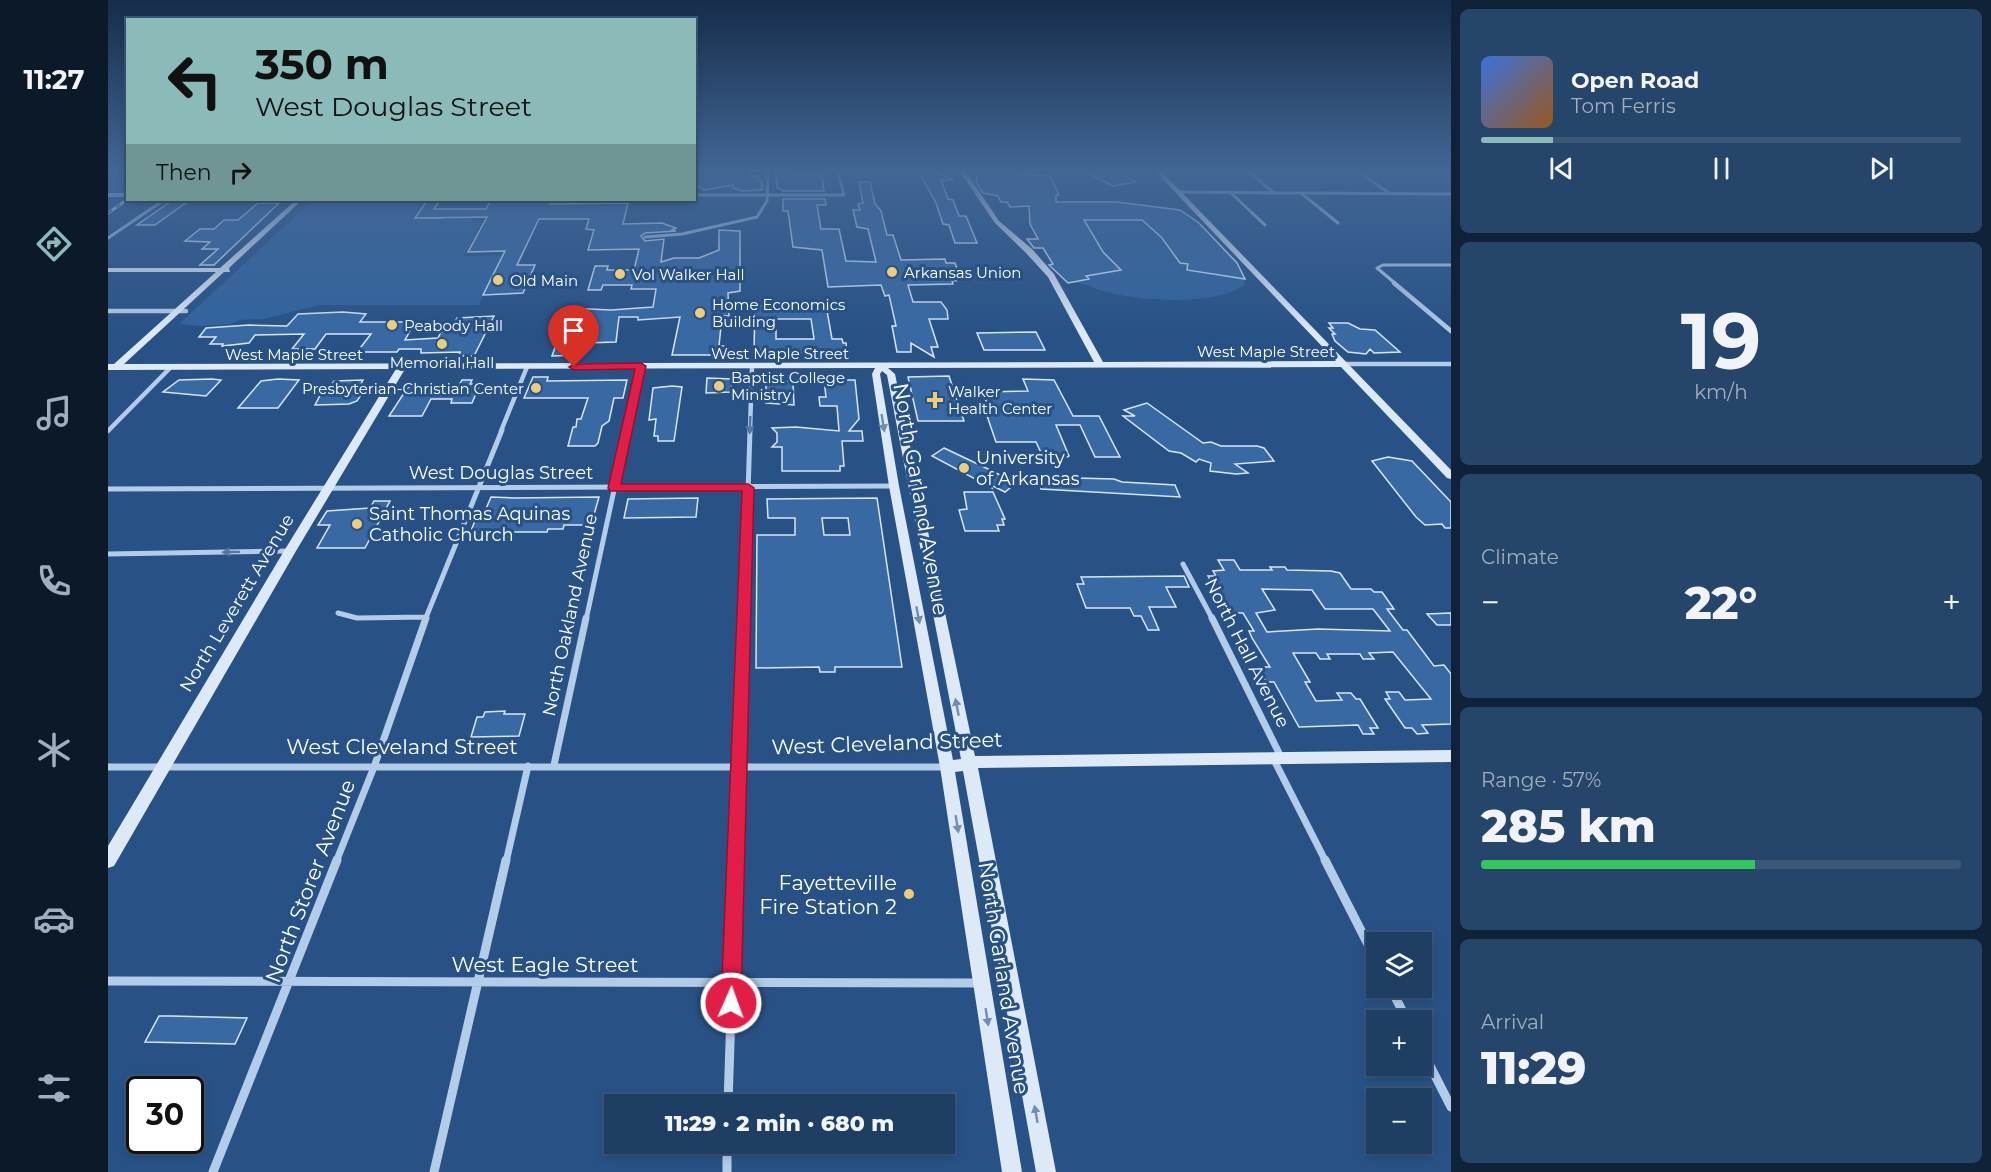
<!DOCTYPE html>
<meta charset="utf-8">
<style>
:root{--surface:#1e3e64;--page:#26456a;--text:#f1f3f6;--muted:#a1aebf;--line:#3c5778;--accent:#8bbbb9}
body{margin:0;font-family:Montserrat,sans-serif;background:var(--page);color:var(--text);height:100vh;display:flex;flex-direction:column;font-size:22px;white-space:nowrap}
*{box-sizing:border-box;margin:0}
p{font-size:20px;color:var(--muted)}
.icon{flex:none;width:33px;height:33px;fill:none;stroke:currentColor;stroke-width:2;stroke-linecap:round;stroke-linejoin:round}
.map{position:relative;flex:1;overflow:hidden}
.side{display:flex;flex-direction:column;gap:9px;padding:9px;background:#102237;width:540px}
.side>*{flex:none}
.top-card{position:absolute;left:18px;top:18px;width:570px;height:183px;border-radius:0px;box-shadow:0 3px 9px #0003,0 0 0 2px var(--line);background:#8bbbb9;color:#111;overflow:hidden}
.fabs{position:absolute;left:1258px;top:932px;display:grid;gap:12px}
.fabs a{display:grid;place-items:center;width:66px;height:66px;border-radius:0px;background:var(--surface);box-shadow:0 3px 9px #0003,0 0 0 2px var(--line);font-size:30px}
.speed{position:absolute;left:18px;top:1076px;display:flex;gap:12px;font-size:30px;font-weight:700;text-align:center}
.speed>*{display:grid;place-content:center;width:78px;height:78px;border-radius:50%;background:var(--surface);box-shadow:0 3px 9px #0003,0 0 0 2px var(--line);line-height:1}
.speed .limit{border:3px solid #111;border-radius:9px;background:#fff;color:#111}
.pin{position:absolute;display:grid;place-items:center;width:51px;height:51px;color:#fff;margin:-62px -26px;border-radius:50% 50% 50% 0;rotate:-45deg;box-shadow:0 0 6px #0007}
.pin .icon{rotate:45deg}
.me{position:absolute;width:66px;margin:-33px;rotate:2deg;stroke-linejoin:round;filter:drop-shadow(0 0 4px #0008)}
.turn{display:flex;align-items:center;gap:21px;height:126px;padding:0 30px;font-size:27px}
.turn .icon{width:78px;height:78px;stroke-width:2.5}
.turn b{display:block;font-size:42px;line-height:51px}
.then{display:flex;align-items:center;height:57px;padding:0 30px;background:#0003;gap:12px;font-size:22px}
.big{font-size:45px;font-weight:800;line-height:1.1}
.side .tile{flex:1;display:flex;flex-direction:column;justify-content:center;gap:9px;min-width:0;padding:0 21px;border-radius:9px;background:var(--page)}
.side .dial{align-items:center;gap:0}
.dial b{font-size:78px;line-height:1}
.song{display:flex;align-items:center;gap:18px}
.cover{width:72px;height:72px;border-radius:9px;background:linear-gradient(135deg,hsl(220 70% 55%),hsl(30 70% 35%))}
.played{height:6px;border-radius:3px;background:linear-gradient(90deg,var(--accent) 15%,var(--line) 15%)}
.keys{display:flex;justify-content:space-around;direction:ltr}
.heat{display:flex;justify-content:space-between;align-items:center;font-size:33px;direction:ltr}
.charge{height:9px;border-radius:4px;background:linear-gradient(90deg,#34c759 57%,var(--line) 0)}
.trip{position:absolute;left:496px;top:1094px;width:351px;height:60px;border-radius:0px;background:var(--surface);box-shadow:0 3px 9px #0003,0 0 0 2px var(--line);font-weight:800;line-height:60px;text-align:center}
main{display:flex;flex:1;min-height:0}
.tabs{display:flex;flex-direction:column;width:108px;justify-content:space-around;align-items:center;background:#0c1928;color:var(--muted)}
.tabs .icon{width:42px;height:42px}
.tabs .active{color:var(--accent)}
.tabs b{font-size:27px;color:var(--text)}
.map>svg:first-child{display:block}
</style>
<main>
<nav class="tabs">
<b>11:27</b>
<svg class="icon active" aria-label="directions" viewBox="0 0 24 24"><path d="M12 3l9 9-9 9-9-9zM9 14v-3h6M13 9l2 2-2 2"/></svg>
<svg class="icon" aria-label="music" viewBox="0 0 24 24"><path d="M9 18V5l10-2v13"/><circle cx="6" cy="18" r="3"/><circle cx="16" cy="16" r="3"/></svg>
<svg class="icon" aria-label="phone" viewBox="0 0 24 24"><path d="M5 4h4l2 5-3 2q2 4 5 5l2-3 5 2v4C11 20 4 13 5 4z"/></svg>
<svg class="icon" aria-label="climate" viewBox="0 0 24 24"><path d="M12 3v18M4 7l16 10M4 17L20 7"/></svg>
<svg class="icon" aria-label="car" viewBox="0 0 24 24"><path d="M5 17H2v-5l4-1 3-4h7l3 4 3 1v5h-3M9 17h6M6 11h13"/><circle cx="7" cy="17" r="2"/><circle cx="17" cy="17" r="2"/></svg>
<svg class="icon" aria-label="filters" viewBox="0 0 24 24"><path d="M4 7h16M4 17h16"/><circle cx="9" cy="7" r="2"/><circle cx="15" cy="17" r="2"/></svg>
</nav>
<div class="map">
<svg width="1343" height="1172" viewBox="0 0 1343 1172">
<rect width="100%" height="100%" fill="#285286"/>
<path fill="#32649e" d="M10,169h9v23h-19v-17z
M205,200h135l-24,2 -11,15 60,1 -2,4h11l-18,34 39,-1 -24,50h-160l-55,14 -25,1 -8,4 -31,2 -21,-2z
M970,202h39l63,8 19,13 38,40 8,16 -1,6c-28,21 -100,16 -133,8 -20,-4 -25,-12 -43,-10l-19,-18 4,-1 -10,-16h-11l-5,-9 11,-1 -8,-14 -1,-14h12z"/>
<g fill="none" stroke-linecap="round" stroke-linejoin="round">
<path stroke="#a8c6e8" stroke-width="1.5" d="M307,218h28"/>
</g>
<path fill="#3869a3" stroke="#d7e5f6" stroke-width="1.5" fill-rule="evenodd" d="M586,169l57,1v6h7v5h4v9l-20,1 -9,-3v-3l-29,5 -10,-7z
M668,169h13l2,5h31l2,17h-41l-6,-4z
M809,169h14l22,11h-12l7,19 5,1 6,16h7l11,27h-22l-6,-18 -6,-1 -7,-21z
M872,169h23v4l47,3 9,19h-3v7h61l63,8 19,13 38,40 8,16 -58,-9 1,-6 -8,-1 -18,-25 -20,-18h-58l19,32 18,18 -35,6 3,3 -21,4 -19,-18 4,-1 -10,-16h-9l-7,-9h11l-8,-15 -1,-18 -19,1 -3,-5h-6l-3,-6 -15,-3 -7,-11z
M971,169h34l23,13 -23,4z
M751,182h11l5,22 6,7 6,24h6l8,25 44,-1 1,4h9l6,17 -9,1 1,3 -45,1 5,17h28l6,8 1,9h-19l9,28h-7l3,10 -23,-14v9h-14l-5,-26h4l-7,-31 -4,1 -4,-11 -53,2 -6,-37 -29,-3 -5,-36h-5v-12h42l1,6h-9l4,24h18l7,32 30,1 -8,-33 -11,-2 -4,-17h7l-2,-6 5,-1z
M383,200h49l12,4 76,-1 -5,21 39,-1 14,5 -4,2 4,1 -31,2 -4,3 4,5 19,-2 -3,23 13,-4h25l20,-8v-20l21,1v60l-12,2 1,23h-7l-3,30h5l-1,9h-51l8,-38 -42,3v-3h-19l-3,25 -31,1 -4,12 -29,1 17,-48 42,2 42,-3 3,-18h-25l1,-4h-29l-2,5h-13l7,-24h13l-1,4h27l5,-21 -51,1 6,-20 -8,-1 3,-10h-50l-22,46h18l-12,28 -40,2 22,-44 -37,1 19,-35 -72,1 11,-16h13l-5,7h52z
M62,202h17l-32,23h-18z
M150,203h21l-65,62h-14l18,-16h-16l8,-7 -25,-1 15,-12h14l10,-9h14z
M718,305l6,34h10l1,4h3l1,9 -81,1v-3h-12l1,-44zM668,319h35l3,20h-38z
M235,312l23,2 -6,8h55l-10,18 33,-2 3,-6 10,-1 6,-13 37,-2 -20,40h-15l1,-4 -39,1v-4h-22l-2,3h-40l14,-18h-45l-11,15h-23l12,-15 -49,1 -6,8 -27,3 1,-2h-13l6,-7h-17l7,-9 43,-3 38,1 11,-12z
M1221,323h19l12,6 15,1 25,22 -26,1 -4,-4 -4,5 -18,-2 -13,-11 -3,-7h3l-6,-6h4z
M928,332l9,18h-61l-7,-17z
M841,376l15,45h-46l-10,-44z
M425,377h15l-1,4 80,-1 -4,18h-9l-5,23 -7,5 -4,17 -3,3h-27l5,-19h3l1,-8h4l7,-21h-64z
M599,378l25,1 -1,13 -25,1z
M170,379l21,1 -21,28h-40l23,-27z
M915,379l31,1 19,36h26l21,41h-25l-15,-32h-24l13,31 -2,1h-24l-7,-15h-40l-12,-35h4l-5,-15 45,-1z
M71,380l33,-1 9,1 -15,16 -43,-4z
M255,380l-3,6h7l-10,15 -8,3 -34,1 9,-17h5l5,-7z
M354,380h10l-2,4h10l-8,19h-21l1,-4h-21l-9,17h-33l19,-29h50z
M671,380l14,2 1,23 -28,-2v-19z
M716,380h31l4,39 -10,12h13l1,10h-21l2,25h-4v5h-58v-24h-10l5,-5v-9l-5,-5 24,-1 43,4 -2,-25h-17l-1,-9h7z
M564,386l10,1 -8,54h-16v-5h-4l2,-17 -7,1 4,-32z
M1039,403l56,40 8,-1 10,4h36l7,2 10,13 -39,3 13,9 -12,1 -26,-3 1,-8 -12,-4 -3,3 -15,-9 -12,-2 -46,-35h12l-11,-6z
M836,448l40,19 32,16 -11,9 -14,-7 1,3 -60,-32z
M1280,457l24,4 39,41v26h-6l-3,-4 -17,1 -9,-8 -44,-56z
M930,477l76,2 8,3 53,3 5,12 -139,-8z
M856,492h29l12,27h-3l2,6h-7l2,6h-34l-6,-21 8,-1z
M383,497l23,1 85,-1 -8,28h-27l-1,4h-15l-1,3h-43l-7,6h-29l11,-27h6z
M590,498l-2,19 -72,1 4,-19z
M769,498l25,169h-67v5h-15l-1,-5 -63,1 1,-133h38v-17h-27l-1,-19zM714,518h26l2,17h-26z
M266,501h16l-25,47h-48l13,-23h-12l9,-14 43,-3z
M1110,560h16l6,10h32l-2,-3h15l2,3 44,1 9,2 11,16h20l3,3h8l12,17h-7l16,21h4l27,36 10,-1 7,9v50l-29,1 6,8 -11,1 -5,-6h-7l-20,-29h5l-4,-7h13l6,8 26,-1 -38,-47 -24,1 5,6h-11l-3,-5h-33l3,5h-10l-4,-6h-23l17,29h-5l11,19 26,-1 -5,-7h14l5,6h4l18,29h-8l4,6h-11l-5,-9 -59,2 -25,-45h-8l-9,-15h13l-18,-29 -3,-7h5l-11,-18h-17l-7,-12h3l-14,-25h8l-3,-5 11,-1zM1154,589l50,1 13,19h48l17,22 -72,-2 -51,3 -11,-19 19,-3z
M1076,576l5,11h-23l10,20h-27l10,23h-11l-7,-14h-7l-4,-8h-44l-9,-24h7l-3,-7z
M1343,613v12h-14l-10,-11z
M397,711l-1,3h21l-6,22 -48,1 6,-20h6l2,-5z
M51,1016h13l75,2 -12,26 -90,-2z"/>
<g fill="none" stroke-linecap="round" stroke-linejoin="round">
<path stroke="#b3cce8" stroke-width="3" d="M1138,169l28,24
M1247,169l34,24
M0,173l6,-4
M1071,192l272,2
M1123,193l34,32
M1193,193l37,30
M586,195h150l-7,-26
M537,237l37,-3 75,-17 10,-16 1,-32
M0,238l56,-38
M1288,284l-19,-16 6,-3h68"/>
<path stroke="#b3cce8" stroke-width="4.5" d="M1286,283l57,48
M0,311h78
M1235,364h108
M0,431l63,-64
M393,431l26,-64
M519,431l14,-65
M642,431l2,-65"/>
<path stroke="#b3cce8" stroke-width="5" d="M0,489l786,-3
M0,554l182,-3
M1075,564l30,56
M230,613l19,5 69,-1
M317,620l77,-190
M478,620l41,-190
M636,620l6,-190"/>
<path stroke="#b3cce8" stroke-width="7" d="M1104,618l69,139
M1165,758l53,104
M446,765l32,-147
M0,767h839
M228,862l38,-95 52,-149
M398,862l22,-96
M628,862l8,-244"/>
<path stroke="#b3cce8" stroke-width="9" d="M1217,860l52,102
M0,981l872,2
M1282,987l17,33
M1314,1050l29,57
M620,1104l8,-244
M619,1143v29
M105,1172l124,-312
M326,1172l72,-312"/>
<path fill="#dde9f7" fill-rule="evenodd" d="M850,169h6l35,52 33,28 22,25 49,88 233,-1 -183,-192h6l292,301v9l-4,-1 -106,-111 -453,1 7,6 80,382 476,-6v12l-473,6 78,404h-20l-73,-401 -8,1 67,400h-20l-62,-405 -51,-281 -17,-112 3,-6 -470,1 -109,182 -182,315 -6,2v-22l176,-295 112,-182 -288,1v-6h6l102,-92h-108v-4h112l76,-68h6l-73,68 1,4h-6l-100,92 970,-2 -46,-85 -22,-24 -31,-30zM774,371l5,4 74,384 -8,1 -54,-274 -19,-112z
M0,193h20v4h-20z"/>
<defs>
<path id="rail" d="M0,213l20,-14"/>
</defs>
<use href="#rail" stroke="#fff" stroke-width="3"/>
<use href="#rail" stroke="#285286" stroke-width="1.5" stroke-dasharray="5" stroke-linecap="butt"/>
</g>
<defs><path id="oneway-solid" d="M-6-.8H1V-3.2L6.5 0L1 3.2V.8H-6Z" transform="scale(1.5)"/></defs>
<g fill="#708eb3">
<use href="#oneway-solid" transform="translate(775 423) rotate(81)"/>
<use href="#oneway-solid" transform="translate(810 615) rotate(79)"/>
<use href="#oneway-solid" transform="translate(849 707) rotate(-101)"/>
<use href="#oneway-solid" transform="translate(849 824) rotate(81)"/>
<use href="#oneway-solid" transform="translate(879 1017) rotate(81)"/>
<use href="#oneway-solid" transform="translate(928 1114) rotate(-100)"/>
</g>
<g fill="#5277a3">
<use href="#oneway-solid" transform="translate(642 425) rotate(92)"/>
<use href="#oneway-solid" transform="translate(123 552) rotate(179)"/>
</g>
<linearGradient id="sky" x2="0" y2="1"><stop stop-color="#162d4a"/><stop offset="0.51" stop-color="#426695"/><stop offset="1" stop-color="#426695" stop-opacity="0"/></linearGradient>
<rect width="1343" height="333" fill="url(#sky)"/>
<path fill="#e11d48" stroke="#92132f" stroke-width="1.5" d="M533,363l5,3 -25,118h127l6,4 -13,515 -3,7 -7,3 -7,-3 -3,-7 21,-512h-132l-2,-3 27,-119 -61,1 -5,-3 5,-3z"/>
<g fill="#f0cc79" stroke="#285286" stroke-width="2">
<circle cx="784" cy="272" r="6"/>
<circle cx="512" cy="274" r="6"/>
<circle cx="390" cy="280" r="6"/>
<circle cx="592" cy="313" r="6"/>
<circle cx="284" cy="325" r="6"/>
<circle cx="334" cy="344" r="6"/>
<circle cx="611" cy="386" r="6"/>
<circle cx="428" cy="388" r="6"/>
<path d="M824 391h6v6h6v6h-6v6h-6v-6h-6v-6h6z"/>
<circle cx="856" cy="468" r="6"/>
<circle cx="249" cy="524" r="6"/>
<circle cx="801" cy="894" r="6"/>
</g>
<g text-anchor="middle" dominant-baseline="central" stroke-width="6" stroke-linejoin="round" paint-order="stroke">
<g font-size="15" fill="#fff" stroke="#285286" text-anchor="start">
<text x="796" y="272">Arkansas Union</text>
<text x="524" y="274">Vol Walker Hall</text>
<text x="402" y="280">Old Main</text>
<text x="604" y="304">Home Economics<tspan x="604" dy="17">Building</tspan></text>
<text x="296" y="325">Peabody Hall</text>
<text x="334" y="362" text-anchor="middle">Memorial Hall</text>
<text x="623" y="377">Baptist College<tspan x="623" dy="17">Ministry</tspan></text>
<text x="416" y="388" text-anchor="end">Presbyterian-Christian Center</text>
<text x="840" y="391">Walker<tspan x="840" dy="17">Health Center</tspan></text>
</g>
<g font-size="15" fill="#fff" stroke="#285286">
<text x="1158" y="351">West Maple Street</text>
<text x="672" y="353">West Maple Street</text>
<text x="186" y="354">West Maple Street</text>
</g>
<g font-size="18" fill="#fff" stroke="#285286" text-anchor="start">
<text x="868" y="458">University<tspan x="868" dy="21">of Arkansas</tspan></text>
<text x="261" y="514">Saint Thomas Aquinas<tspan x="261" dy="21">Catholic Church</tspan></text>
</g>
<g font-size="18" fill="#fff" stroke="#285286">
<text x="393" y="473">West Douglas Street</text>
<text transform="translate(129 603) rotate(-59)">North Leverett Avenue</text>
<text transform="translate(462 615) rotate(-78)">North Oakland Avenue</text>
<text transform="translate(1139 653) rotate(63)">North Hall Avenue</text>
</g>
<g font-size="21" fill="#fff" stroke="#285286">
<text transform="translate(813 499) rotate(80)">North Garland Avenue</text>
<text transform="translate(779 743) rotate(-2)">West Cleveland Street</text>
<text x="294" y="746">West Cleveland Street</text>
<text transform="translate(202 881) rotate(-69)">North Storer Avenue</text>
<text x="437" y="964">West Eagle Street</text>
<text transform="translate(896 978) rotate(81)">North Garland Avenue</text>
</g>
<g font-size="21" fill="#fff" stroke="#285286" text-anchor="end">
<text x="789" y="882">Fayetteville<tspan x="789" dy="24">Fire Station 2</tspan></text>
</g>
</g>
</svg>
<div class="fabs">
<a><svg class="icon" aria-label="layers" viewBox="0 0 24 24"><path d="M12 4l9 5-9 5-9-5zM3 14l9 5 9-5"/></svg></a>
<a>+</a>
<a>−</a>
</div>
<div class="speed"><div class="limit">30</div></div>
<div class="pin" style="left:466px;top:367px;background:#d93025"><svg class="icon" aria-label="arrive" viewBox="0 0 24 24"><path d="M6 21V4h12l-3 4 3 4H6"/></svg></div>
<svg class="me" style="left:623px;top:1003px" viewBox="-20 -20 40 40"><circle r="17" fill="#e11d48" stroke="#fff" stroke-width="3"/><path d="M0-11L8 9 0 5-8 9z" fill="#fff"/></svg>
<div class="trip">11:29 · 2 min · 680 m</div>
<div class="top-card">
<div class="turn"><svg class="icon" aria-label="left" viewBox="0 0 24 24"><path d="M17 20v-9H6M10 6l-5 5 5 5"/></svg><div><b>350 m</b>West Douglas Street</div></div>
<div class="then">Then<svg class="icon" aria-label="right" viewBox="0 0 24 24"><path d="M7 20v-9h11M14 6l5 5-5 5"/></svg></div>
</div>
</div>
<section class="side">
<div class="tile">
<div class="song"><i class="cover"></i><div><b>Open Road</b><p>Tom Ferris</p></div></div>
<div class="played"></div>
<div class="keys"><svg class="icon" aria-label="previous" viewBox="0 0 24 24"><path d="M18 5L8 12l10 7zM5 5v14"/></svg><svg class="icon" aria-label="pause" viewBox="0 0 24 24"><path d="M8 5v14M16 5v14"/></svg><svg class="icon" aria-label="next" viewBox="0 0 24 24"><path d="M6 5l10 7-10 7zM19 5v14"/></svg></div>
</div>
<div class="tile dial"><b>19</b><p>km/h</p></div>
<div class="tile"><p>Climate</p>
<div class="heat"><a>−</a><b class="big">22°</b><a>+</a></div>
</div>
<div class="tile"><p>Range · 57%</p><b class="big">285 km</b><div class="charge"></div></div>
<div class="tile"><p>Arrival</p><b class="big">11:29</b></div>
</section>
</main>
